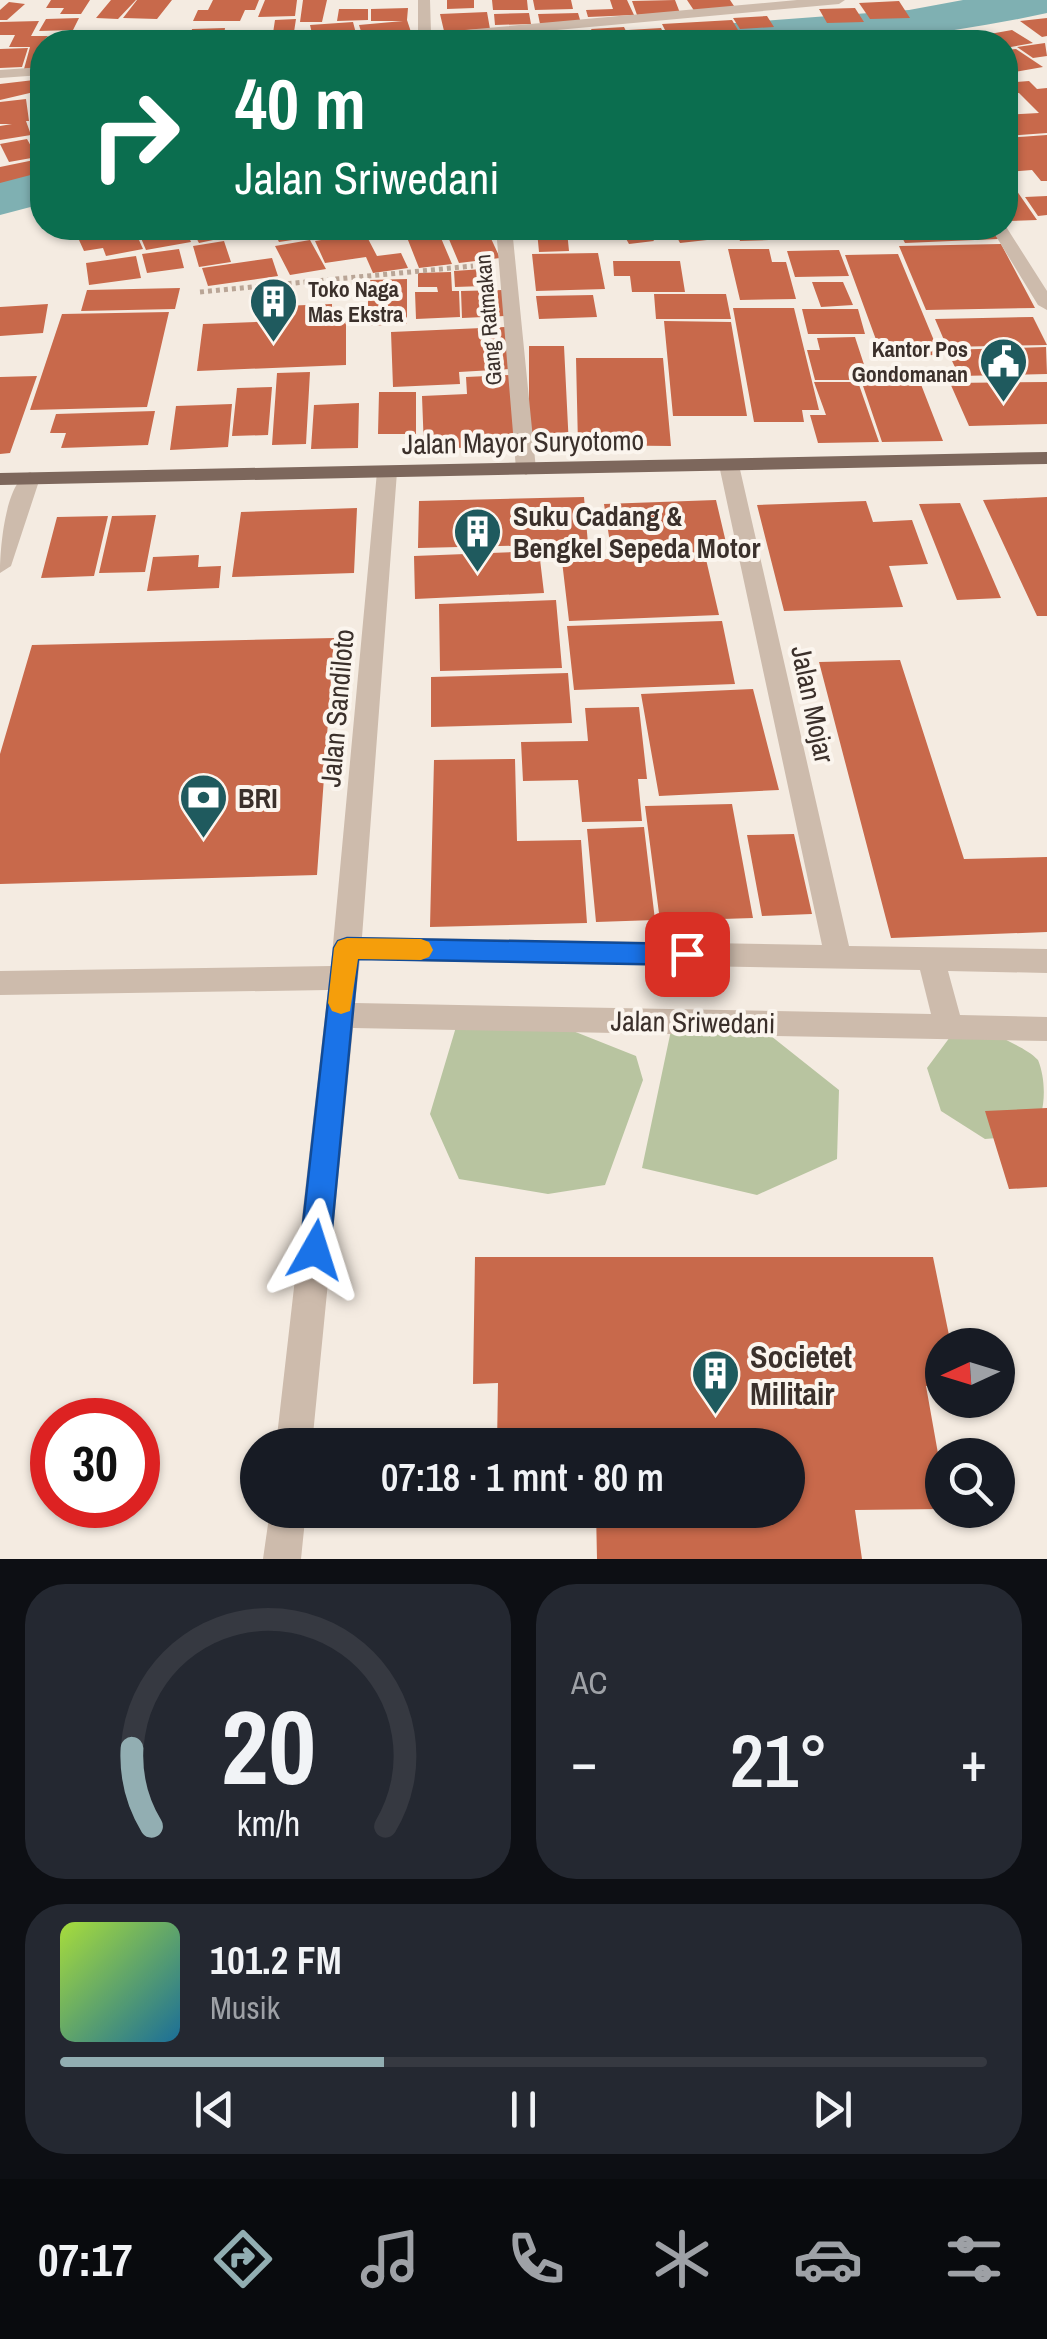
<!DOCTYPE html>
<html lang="id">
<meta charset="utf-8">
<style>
:root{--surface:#171b24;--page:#242831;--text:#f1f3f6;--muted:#9ea1a6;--line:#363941;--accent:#92aeb2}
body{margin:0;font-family:"Archivo Narrow",sans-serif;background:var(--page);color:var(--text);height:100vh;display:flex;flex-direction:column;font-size:38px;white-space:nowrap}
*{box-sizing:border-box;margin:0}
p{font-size:32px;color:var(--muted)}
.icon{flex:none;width:55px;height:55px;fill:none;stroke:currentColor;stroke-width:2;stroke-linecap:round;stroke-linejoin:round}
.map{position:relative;height:1559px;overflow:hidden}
.sheet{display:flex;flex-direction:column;gap:25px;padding:25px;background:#0d0f14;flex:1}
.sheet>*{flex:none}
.hud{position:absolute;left:30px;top:30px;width:988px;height:210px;border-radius:40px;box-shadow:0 2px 8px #0004;background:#0b6e4f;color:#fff;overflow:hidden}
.needle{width:65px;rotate:266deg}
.controls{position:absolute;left:925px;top:1328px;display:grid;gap:20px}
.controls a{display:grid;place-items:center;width:90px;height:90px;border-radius:50%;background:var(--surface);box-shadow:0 2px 8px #0004;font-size:50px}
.speed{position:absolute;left:30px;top:1398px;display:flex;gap:20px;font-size:50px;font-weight:700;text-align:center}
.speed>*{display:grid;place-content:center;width:130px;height:130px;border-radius:50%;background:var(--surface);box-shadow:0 2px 8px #0004;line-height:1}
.speed .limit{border:15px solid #d22;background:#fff;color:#111}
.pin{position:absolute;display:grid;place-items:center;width:85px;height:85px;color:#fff;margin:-42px;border-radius:20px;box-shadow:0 5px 15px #0006}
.me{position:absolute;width:110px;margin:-55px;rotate:6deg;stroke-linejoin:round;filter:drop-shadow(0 0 8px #0008)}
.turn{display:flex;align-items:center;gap:35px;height:210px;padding:0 40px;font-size:45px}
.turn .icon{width:130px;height:130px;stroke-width:2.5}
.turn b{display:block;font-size:70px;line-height:85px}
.big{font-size:75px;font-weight:600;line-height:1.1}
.sheet .card{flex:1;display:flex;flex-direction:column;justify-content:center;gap:15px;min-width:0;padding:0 35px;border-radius:40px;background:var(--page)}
.sheet .dial{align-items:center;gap:0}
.dial svg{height:260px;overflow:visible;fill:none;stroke:var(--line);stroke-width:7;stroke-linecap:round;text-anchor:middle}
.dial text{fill:var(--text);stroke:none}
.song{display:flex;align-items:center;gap:30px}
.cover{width:120px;height:120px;border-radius:15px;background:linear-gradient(135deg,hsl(80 70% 55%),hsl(200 70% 35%))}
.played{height:10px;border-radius:5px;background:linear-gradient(90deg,var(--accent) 35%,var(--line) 35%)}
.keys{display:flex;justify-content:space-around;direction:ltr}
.heat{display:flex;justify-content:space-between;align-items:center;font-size:55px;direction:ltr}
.sheet .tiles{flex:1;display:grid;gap:25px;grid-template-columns:1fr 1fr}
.card:last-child{grid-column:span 2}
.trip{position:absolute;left:240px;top:1428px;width:565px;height:100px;border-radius:50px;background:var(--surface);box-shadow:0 2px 8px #0004;font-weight:600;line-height:100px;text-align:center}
.menu{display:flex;height:160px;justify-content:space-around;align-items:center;background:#090b0e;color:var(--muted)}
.menu .icon{width:70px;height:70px}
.menu .on{color:var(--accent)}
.menu b{font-size:45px;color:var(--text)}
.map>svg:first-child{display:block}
</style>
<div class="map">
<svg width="1047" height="1559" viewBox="0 0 1047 1559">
<rect width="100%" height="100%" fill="#f4ebe1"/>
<path fill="#b8c4a0" d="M674,1016l97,20 68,54 -2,69 -80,36 -115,-27z
M456,1027l112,2 68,27 7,24 -38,105 -57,9 -89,-15 -29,-65z
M996,1034c12,8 32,15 42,26 9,22 8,55 -6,75l-47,4 -44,-28 -14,-43 23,-31z"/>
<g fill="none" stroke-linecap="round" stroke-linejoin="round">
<path fill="#7fb0b2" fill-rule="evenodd" d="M963,0h84v13c-128,28 -259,38 -390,29l8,-10 17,-5 227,-17z
M42,169v35l-42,11v-36z"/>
</g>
<path fill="#c8694b" d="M51,0h39l-9,14h-21l4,-6h-18z
M111,0h25l-18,19 -22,-1z
M137,0h35l-15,19 -34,-1z
M213,0h46l-4,10h-10l-5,11h-47l5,-11h10z
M265,0h32l-2,16 -37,1z
M303,0h24l-5,22h-22z
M447,0h27v8l-27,1z
M492,0h35l1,10h-35z
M533,0h38l2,9 -38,1z
M610,0h17l7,15 -46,2 -2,-7 27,-1z
M675,0l5,13 -43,2 -5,-14z
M687,0h43l6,9 -41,3z
M899,1l11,17 -40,1 -11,-16z
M9,2l16,2 -18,16h-7v-10z
M408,8l-1,12 6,18 -49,3 -5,-16 44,-4h-32v-12z
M855,8l9,14 -37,1 -8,-14z
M339,9h29v11l-31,1z
M487,12l3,17 -46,2 -4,-17z
M529,13l2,11 -36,1 -1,-11z
M578,13l3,10 -41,1 -2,-10z
M767,16l7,11 -34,2 -7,-11z
M79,18l-6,12 -34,1 7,-12z
M1047,18v18l-5,1 -22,-16z
M296,19l-2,13 14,-1v11h-62l1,-9h26l2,-13z
M732,20l6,10 -71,4 -5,-10z
M39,21l-8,15h17l-6,6v26l-18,1 6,-22h-21l6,-12h-15v-13z
M353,22l5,19 -44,1 -4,-17z
M624,27l7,14 -33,1 -7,-13z
M225,28l-2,14h-33l2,-13z
M661,28l5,10 -32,2 -6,-10z
M1012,30l21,13 -28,5v-6h-9l-12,-7z
M189,32l-2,10h-31l2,-9z
M572,35l4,7h-53l-2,-4z
M1045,43l2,13 -14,2 -16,-11z
M28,48l-6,19 -22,1v-19z
M1016,49l27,18 -29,5 -9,-7v-15z
M34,80v12l-34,8v-16z
M1029,81l8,8 10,-1v45l-42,3v-21l34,-2 -20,-20h-14v-10z
M26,99l3,22h-3l5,14 -31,5v-14l12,-2h-12v-22z
M42,117v55l-42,11v-16l39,-8 -3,-41z
M1047,135v46h-6l-9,-11 -27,2v-34z
M27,139l10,18 -28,5 -9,-18z
M1005,184h7l25,36 -30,1z
M1047,196v19l-9,1 -13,-19z
M159,228h26l6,14 -45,8 -8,-19z
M191,228h75v1l-67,14z
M272,228h43l4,8 -40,6z
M620,228h26l8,13 -25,3z
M672,228h49l4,10 -45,5z
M735,228h29l5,12 -29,1z
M769,228h36l3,7 -36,1z
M897,228h94l7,11 -93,4z
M135,231l8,18 -37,7 -3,-8 -19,3 -5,-11z
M438,231l14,33 -33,4 -13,-33z
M537,231h30l2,20 -30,1z
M488,232l12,26 -41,5 -11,-26z
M365,233l12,23 24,-3 7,15 -35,5 -7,-16 -41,6 -10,-22z
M310,240l16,29 -36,6 -15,-29z
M224,241l7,21 -32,5 -6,-21z
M1001,244l34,64 -109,2 -27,-64z
M179,249l5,19 -37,5 -5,-19z
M728,249h41l3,13h14l10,37 -56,1z
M839,250l10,26 -54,1 -8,-26z
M598,253l7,36 -69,2 -4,-37z
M898,254l42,101 -58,1 -37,-101z
M136,256l5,22 -52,7 -3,-22z
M272,258l6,18 -70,10 -6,-18z
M613,261h67l5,31h-53l-2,-16h-16z
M483,269l1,17 -29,1 -1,-16z
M451,272l1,19h7l1,26 -44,2 -1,-27h23l-1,-5h-19v-14z
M407,279v45l-40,2 2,-46z
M812,282h31l10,23 -32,2z
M180,288l-5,21 -94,2 6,-21z
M503,290l2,26 -43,2 -1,-27z
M654,294h72l5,25h-75z
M593,295l4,22 -58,2 -3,-23z
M48,304l-5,29 -43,3v-29z
M332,304v14h14v47l-149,6 6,-47 78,-3 1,-15z
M733,308h61l25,102h-17l2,12h-50z
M802,309h56l7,25h-57z
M169,312l-22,95 -117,3 32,-96z
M1033,317l14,28 -100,2 -12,-28z
M664,321l67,1 16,94h-74z
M505,327l5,42 -51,3 1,12 -67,3 -2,-55z
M855,337l14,43h-54l-8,-30h13l-3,-12z
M529,346h35l5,101h-40z
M1046,347l1,27 -88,2 -12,-26z
M576,358h87l8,88 -93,-1z
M885,369h30l28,72 -61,1 -20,-59 28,-1z
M310,372l-4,72 -34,1 5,-72z
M509,375l6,71 -91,3 -2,-53 45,-2 -1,-17z
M37,376l-27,77 -10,1v-77z
M814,382h44l21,60 -61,1 -8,-28h16z
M1047,382v42l-78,2 -19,-43z
M272,387l-4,48 -36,1 5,-48z
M379,392h37v42h-38z
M359,403l-1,45 -47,1 3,-44z
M232,404l-4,43 -58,3 6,-44z
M155,411l-7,34 -87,3 5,-15h-16l6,-19z
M584,497l4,47 -170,4 1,-47z
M1047,497v119h-10l-54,-116z
M716,500l12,51 -116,5 -8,-52z
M866,501l7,21 39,-2 16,44 -39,2 14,41 -119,4 -27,-106z
M960,503l41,95 -44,2 -38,-96z
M357,508l-3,65 -122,4 9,-65z
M156,515l-11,57 -46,1 13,-57z
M108,516l-14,60 -53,2 16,-61z
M539,551l5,42 -129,6 -1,-43z
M199,555l-1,12 23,-1 -2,22 -72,3 6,-34z
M705,555l14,60 -150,6 -7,-60z
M556,600l6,68 -122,3 -1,-67z
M722,621l13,63 -161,6 -7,-64z
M334,638l-17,237 -317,9v-130l32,-109z
M900,660l64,199 83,-2v75l-156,6 -72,-276z
M568,673l4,50 -141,4v-50z
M753,689l26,101 -120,6 -18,-102z
M639,707l8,72h-9l4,42 -60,1 -4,-42 -55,1 -2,-39 67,-1 -3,-33z
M515,759l2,82 64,-1 6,83 -157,4 4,-167z
M732,804l21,114 -93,3 -15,-115z
M644,827l11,93 -59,2 -9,-93z
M794,834l18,80 -50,2 -15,-81z
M1047,1108v79l-38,2 -24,-78z
M475,1257h458l18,88h-9v41h-16l16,90v33l-87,1 7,49h-265l-1,-49h192v-65h-291l1,-62 -25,1z"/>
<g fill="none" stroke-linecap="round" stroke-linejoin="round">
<path stroke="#b9a596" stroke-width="5" stroke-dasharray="4 4" stroke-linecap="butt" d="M200,292l273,-26"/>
<path fill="#cdbbac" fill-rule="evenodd" d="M418,0h12l1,33 366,-33h48l-6,4 -414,38h-56l6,-4 43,-4z
M42,67v8l-42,3v-8z
M1005,225l42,66v19l-9,-5 -47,-77z
M496,228h16l24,241 -10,6 -10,-6z
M729,459l10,6 110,481 198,3v24l-99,-2 12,44 87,2v24l-694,-13 -41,417h-36l52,-455 -328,5v-24l331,-5 46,-494 10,-6 10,6 -35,465 460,8 -103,-480zM360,960l560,10 11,44 -576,-11z
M30,472l10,6 -29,88 -11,7c0,-24 5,-92 30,-101z
M270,1510h36l-5,49h-38z"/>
<path fill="#7d675c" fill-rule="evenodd" d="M1047,452v12l-1047,21v-12z"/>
</g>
<path fill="#1a73e8" stroke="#114b97" stroke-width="2.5" d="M347,938l340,6 9,3 3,7 -3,8 -9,3 -329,-6 -28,291 -5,10 -10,4 -10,-4 -5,-10 34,-302 4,-7z"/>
<path fill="#f59e0b" d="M347,938l74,1 8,3 4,8 -4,7 -8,3 -63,-1 -8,52 -9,3 -9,-3 -4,-8 6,-55 4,-7z"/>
<defs>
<symbol id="building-pin" viewBox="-11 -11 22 30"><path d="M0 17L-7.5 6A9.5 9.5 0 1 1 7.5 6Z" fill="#1f5a5e" stroke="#fbf5ee"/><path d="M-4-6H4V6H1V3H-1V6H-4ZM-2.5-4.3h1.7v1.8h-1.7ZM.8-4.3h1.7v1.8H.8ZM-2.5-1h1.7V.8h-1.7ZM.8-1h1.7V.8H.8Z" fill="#fff"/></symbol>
<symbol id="civic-pin" viewBox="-11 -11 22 30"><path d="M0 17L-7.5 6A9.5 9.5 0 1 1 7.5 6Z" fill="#1f5a5e" stroke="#fbf5ee"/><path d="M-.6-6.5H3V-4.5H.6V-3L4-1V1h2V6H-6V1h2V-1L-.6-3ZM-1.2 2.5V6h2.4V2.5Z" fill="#fff"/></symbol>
<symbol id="bank-pin" viewBox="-11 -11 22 30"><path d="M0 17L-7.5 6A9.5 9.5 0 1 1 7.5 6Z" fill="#1f5a5e" stroke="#fbf5ee"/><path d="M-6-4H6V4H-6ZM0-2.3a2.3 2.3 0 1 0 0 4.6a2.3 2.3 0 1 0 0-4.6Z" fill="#fff"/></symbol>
</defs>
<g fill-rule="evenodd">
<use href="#building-pin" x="246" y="274" width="55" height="75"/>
<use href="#civic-pin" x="976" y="334" width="55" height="75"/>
<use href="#building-pin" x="450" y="504" width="55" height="75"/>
<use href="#bank-pin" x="176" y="770" width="55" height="75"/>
<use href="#building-pin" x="688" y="1346" width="55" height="75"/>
</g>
<g text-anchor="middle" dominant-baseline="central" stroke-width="8" stroke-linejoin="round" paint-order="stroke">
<g font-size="22" font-weight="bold" fill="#3b302b" stroke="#fbf5ee" text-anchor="start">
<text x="308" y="289">Toko Naga<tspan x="308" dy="25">Mas Ekstra</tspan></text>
<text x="968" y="349" text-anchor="end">Kantor Pos<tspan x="968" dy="25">Gondomanan</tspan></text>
</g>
<g font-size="22" fill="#3b302b" stroke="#fbf5ee">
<text transform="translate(488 320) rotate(-95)">Gang Ratmakan</text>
</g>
<g font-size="28" fill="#3b302b" stroke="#fbf5ee">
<text transform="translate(523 442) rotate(-1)">Jalan Mayor Suryotomo</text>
<text transform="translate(813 704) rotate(78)">Jalan Mojar</text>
<text transform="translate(337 708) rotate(-85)">Jalan Sandiloto</text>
<text transform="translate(693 1022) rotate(1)">Jalan Sriwedani</text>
</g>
<g font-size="28" font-weight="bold" fill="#3b302b" stroke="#fbf5ee" text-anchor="start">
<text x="513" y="516">Suku Cadang &amp;<tspan x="513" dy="32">Bengkel Sepeda Motor</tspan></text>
<text x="238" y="798">BRI</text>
</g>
<g font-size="32" font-weight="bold" fill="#3b302b" stroke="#fbf5ee" text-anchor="start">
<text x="750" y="1356">Societet<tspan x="750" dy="37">Militair</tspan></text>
</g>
</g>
</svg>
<div class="controls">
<a><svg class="needle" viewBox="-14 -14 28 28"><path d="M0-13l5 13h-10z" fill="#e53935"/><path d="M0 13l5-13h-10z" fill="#9ea1a6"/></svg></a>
<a><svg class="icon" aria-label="search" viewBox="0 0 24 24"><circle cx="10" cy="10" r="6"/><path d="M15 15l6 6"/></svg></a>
</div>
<div class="speed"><div class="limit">30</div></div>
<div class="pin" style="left:687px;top:954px;background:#d93025"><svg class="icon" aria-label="arrive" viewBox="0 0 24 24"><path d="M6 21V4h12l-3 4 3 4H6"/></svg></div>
<svg class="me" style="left:315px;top:1250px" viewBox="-20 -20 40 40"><path d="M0-17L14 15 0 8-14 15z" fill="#1a73e8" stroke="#fff" stroke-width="4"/></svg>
<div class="trip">07:18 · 1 mnt · 80 m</div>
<div class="hud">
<div class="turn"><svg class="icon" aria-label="right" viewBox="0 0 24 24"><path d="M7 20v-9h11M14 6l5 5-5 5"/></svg><div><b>40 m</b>Jalan Sriwedani</div></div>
</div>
</div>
<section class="sheet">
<div class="tiles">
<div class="card dial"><svg viewBox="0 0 100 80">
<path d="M14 69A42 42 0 1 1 86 69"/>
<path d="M14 69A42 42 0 0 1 8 45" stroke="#92aeb2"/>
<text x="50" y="56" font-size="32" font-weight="700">20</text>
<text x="50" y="72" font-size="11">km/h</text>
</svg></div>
<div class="card"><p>AC</p>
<div class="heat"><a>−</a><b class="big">21°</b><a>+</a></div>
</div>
<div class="card">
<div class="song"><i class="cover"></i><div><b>101.2 FM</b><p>Musik</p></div></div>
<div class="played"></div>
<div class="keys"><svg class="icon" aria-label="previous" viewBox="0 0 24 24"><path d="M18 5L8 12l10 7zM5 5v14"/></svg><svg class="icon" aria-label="pause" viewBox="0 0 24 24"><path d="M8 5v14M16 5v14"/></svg><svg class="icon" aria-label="next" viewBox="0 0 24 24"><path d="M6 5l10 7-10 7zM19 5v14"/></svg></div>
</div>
</div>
</section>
<nav class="menu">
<b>07:17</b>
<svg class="icon on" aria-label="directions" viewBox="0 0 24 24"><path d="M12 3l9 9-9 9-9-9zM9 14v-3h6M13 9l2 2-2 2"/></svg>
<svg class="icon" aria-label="music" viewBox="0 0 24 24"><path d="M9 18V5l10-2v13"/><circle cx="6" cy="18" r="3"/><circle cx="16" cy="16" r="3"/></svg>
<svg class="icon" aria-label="phone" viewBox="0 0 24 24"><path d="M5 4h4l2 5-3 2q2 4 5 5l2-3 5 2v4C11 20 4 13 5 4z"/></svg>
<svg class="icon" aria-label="climate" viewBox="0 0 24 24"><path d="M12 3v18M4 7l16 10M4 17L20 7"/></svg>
<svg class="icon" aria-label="car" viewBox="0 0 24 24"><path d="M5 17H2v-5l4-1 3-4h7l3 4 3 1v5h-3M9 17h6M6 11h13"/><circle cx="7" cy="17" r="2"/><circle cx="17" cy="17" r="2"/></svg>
<svg class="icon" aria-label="filters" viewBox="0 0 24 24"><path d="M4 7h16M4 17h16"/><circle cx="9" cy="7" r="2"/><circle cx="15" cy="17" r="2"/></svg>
</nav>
